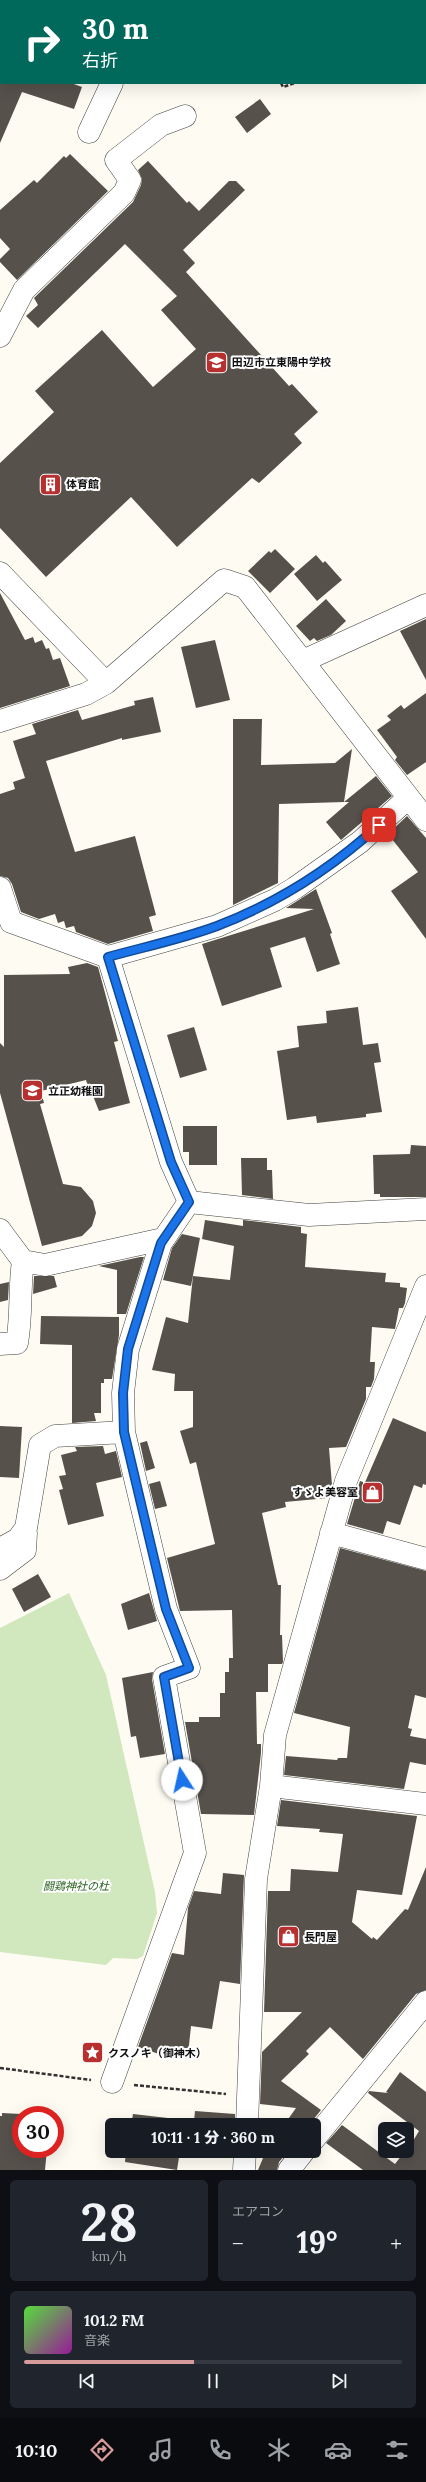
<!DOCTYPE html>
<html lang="ja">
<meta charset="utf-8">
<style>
:root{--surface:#171b24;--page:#20242c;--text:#f1f3f6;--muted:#9ea1a6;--line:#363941;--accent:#d79b9c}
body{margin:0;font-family:Lora,"Noto Sans JP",serif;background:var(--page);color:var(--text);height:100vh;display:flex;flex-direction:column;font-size:15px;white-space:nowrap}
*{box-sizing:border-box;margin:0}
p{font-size:13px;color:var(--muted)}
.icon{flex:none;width:22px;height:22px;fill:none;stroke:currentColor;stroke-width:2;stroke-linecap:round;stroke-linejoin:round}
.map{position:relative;height:2170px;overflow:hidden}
.details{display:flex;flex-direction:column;gap:10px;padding:10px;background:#0d0f14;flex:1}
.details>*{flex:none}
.guide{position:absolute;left:0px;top:0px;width:426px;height:84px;box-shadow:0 4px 16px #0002;background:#00695c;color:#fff;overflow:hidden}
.fabs{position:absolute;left:378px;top:2122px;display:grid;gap:8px}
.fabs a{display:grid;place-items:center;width:36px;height:36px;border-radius:6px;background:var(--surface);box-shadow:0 4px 16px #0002;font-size:20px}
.speed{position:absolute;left:12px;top:2106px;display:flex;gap:8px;font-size:20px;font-weight:700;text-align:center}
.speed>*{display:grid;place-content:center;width:52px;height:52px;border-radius:50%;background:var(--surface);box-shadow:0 4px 16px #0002;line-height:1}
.speed .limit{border:6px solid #d22;background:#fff;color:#111}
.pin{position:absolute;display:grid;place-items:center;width:34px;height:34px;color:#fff;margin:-17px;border-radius:8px;box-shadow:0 2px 6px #0006}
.me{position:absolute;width:44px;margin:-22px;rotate:350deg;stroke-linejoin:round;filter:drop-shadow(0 0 3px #0008)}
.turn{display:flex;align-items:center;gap:14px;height:84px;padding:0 16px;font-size:18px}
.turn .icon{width:52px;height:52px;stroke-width:2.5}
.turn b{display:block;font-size:28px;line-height:34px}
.big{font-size:30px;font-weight:800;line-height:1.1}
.details .widget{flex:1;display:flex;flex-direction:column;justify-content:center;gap:6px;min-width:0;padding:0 14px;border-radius:6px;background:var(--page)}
.details .dial{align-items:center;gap:0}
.dial b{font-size:52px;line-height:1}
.song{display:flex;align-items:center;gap:12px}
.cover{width:48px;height:48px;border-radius:6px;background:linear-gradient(135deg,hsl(110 70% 55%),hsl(300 70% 35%))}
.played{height:4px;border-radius:2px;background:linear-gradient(90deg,var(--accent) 45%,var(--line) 45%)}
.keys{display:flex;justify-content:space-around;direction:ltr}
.heat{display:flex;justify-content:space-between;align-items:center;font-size:22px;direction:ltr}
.details .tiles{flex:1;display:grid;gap:10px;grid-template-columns:1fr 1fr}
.widget:last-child{grid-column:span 2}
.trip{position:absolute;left:105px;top:2118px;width:216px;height:40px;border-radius:6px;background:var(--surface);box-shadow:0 4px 16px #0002;font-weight:800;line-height:40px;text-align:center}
.dock{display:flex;height:64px;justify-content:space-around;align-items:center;background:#090b0e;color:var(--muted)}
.dock .icon{width:28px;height:28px}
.dock .active{color:var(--accent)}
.dock b{font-size:18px;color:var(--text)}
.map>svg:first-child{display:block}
</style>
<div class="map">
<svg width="426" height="2170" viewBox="0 0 426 2170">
<rect width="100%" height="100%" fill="#fefcf2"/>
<path fill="#d1e7bd" d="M69,1593l37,82 49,217 2,21 -14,43 -6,3 -24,-1 -7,7 -106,-13v-324z"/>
<path fill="#57514c" d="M0,83h71l11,4 -8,22 -52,-17 -22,51z
M260,99l11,15 -24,19 -12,-16z
M70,154l38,37 -91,89 -17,-18v-3l10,-10 -10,-11v-28l34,-30 3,3 27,-27 2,2z
M148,161l39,42 2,-2 10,10 30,-30h7l9,9 -62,60 12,13 -9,9 103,114 3,-2 26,28 -24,22 8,9 -43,40 -7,-5 -75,69 -46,-50 -85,80 -46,-49v-65l54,-51 -19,-21 67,-61 51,57 43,-38 -35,-39 16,-14 -52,-52 -87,84 -12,-12 12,-11 -4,-7 99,-96 8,-17 1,-6 -4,-9z
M275,549l20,20 -25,24 -22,-22 21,-20 2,2z
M316,555l7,8 2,-2 17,19 -25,21 -23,-27z
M0,593l25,47 8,-3 2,6 7,-3 4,9 3,-1 4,12 7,-2 10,28 -70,22z
M326,599l20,22 -15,14 -14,6 -3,-3 -4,3 -14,-15z
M426,619v61l-26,-49z
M215,640l15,60 -34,8 -15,-61z
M426,693v69l-19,13 -12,-15 2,-3 -20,-27 14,-10 -4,-4 14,-11 3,4z
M153,697l8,35 -39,8v-2l-76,23 29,91 60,-16 21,79 -7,2 4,14 -45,13 -32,-12 -2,-6 -8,2 -2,-7 -6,2 -3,-9 -16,5 -18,-7 -9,-28 -4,-6 -8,-2v-82l15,-5 -2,-7 12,-4 -12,-37 23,-7 -4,-10 46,-14 4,10 53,-15 -1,-4z
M233,719h29l-1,46 74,-2 17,-14 -8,53 -65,2 -1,79 -45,22z
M376,776l16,20 -51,44 -15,-18 23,-20h-5z
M407,816l19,22v101l-35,-48 27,-19 -30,-38z
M316,889l16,44 -2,1 10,30 -23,8 -12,-35 -35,11 12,39 -60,19 -20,-62 112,-35 -28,-1z
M87,963l11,4 20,74 -4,1 16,61 -31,8 -6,-15 -2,1 -5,-17 -45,11 3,12 -4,1 23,80 18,3 12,14 3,12 -4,13 -10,10 -40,10 -42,-153v-50l4,4v-72l66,-1 -2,-7z
M358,1007l5,38 15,-2 3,19 -7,1 8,49 -16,2v3l-49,6 -1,-7 -29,4 -10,-69 22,-4 -2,-21 30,-3 -1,-12z
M194,1027l13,43 -27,8 -13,-43z
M183,1126h34v39h-28v-13h-6z
M411,1145l15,1v51h-46v-3h-6l-1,-39 37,-1z
M241,1158h26v12h5l1,29 -31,-4z
M205,1220l38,6v-6l58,7v6l6,1 -2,33 81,6 -1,9 15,1v4l7,1 -2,15 -2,5h-4l-4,21 -23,-2 -2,35h5l-1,17 -3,8h-5v12l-20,48 -17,1 3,37 -4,13 -43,4 1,5 -24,6 16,72h3l-1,50h2l1,27 -1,2h-14v28h-12l1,52h4v9l-7,62 -53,-1 -16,-92h14v-5h21v-24h5v-21h4v-14h4l-1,-48 -52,1 -13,-53 48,-14 -19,-82 -6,2 -10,-33 13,-4v-36h-19l1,-17 -23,-4 14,-53 22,6 5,-47 37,4 4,-34 -32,-7z
M182,1234l18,4 -9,48 -28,-6 9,-32z
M140,1257h4l-18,57h-9v-44l-18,-4z
M34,1276h20l3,11 -24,7z
M9,1282l-1,18 -8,2v-18z
M41,1316l78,1v18l-7,44h-8v4h-3v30h-7l2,8 -24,2v-78l-32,-1z
M393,1418l33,14v53l-3,-1 -1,4 -8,-3 -14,40 -13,-4 -4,13 -36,-10 13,-43 3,1v5z
M0,1426l22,1 -3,51 -19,-1z
M147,1441l8,27 -9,3 -6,-28z
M103,1446l2,8 11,-3 6,26 -26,6 8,33 -36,9 -9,-35 4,-1 -4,-13 7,-1 -5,-20 16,-4 -2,-4z
M160,1481l7,25 -12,3 -6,-25z
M340,1548l86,23v127l-11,-3 -7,33 4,1 -2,7 16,3v26l-16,-3 -6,27 -120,-14 2,-19 51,4 1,-2h9l3,-31 -56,-14z
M38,1574l13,23 -27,15 -12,-23z
M149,1593l8,28 -29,9 -7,-26z
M153,1672l-1,7 13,75 -25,4 -4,-22 -5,1 -9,-59z
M281,1800l136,16 -15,79 -45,-5 -5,32 20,17 1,-2 4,3 28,-31 3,1 18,-43v123l-10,4 -53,65 -33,-32 -24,24 3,3 -28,27 40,29 -12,15h-25l12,-17 -36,-4 2,-52 40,-40h-38l4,-121h22l1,-22 47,3 5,-38 -24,-2 1,-3 -43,-3z
M223,1873l21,2 -4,109 -20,-3 -8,48 -21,-3 -3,29 -25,-3 -1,3 -24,-8 34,-94 12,2 4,-47 6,-17 27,3z
M400,2072l26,20v78h-63l-37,-27 16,-18 53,39 10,-13h2l12,-20 -51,-38 1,-2 19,2 -2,-1z
M195,2111l40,3v11h-104l2,-11 61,7z
M2,2113l19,1v35h26l-2,21h-45v-54h2z
M126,2151h54l-3,19 -52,-8z
M266,2151h22l-9,11 -2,8h-19z"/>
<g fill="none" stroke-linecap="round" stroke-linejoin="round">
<defs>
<path id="street" d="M148,1v-1
M89,132l23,-49
M0,336l24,-46 100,-97 6,-13 -14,-20 45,-35 24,-9
M0,573l106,110 118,-103 21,7 181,233
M303,661l123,-56
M0,721l86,-27 20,-11
M0,888l11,34 97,35 109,-31 58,-26 20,-12 65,-46 48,-44
M108,957l63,205 18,40
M189,1202l120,13 117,-6
M0,1230l23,31 22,4 118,-26
M0,1344l17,-1c5,-28 2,-54 6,-82
M331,1533l95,26
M0,1549l18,-10 8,-11 14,-83 15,-9 69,-4
M0,1569l25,-19 1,-17
M271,1786l155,18
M112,2082l83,-229 -31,-176 25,-9 -23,-59 -42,-177 -1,-39 5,-44 33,-106 28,-41
M247,2125l9,-246 15,-93 4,-51 71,-254 80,-195
M314,2139l112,-137
M244,2170l1,-19
M289,2170l15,-19"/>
</defs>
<use href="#street" stroke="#424242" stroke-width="23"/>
<path stroke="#313131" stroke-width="2.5" stroke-dasharray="4 2" stroke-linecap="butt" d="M196,1l1,-1
M425,40h1
M281,83l2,4 12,-4
M0,2068l91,12
M134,2085l92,9"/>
<use href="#street" stroke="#fff" stroke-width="22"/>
</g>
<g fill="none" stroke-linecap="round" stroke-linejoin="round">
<defs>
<path id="route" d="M182,1780l-18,-103 25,-9 -23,-59 -42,-177 -1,-39 5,-44 33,-106 28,-41 -18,-40 -63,-205c36,-10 74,-18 109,-31 60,-23 115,-58 162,-101"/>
</defs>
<use href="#route" stroke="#114b97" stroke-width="10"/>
<use href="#route" stroke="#1a73e8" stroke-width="7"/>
</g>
<defs>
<symbol id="school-square" viewBox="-11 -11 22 22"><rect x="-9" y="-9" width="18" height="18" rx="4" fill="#b82f2f" stroke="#fff"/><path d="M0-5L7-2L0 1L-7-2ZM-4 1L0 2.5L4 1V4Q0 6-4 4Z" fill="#fff"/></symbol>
<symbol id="building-square" viewBox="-11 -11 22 22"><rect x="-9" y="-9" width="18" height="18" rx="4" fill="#b82f2f" stroke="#fff"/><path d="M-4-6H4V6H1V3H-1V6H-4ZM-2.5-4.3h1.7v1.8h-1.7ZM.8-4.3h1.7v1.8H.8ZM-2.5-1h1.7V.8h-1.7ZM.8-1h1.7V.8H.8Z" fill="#fff"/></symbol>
<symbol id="shop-square" viewBox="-11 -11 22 22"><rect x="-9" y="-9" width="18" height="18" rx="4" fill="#b82f2f" stroke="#fff"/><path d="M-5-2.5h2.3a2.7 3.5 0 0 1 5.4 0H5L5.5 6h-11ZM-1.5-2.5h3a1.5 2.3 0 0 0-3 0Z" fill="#fff"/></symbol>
<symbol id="sight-square" viewBox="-11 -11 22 22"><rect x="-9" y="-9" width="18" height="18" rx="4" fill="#b82f2f" stroke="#fff"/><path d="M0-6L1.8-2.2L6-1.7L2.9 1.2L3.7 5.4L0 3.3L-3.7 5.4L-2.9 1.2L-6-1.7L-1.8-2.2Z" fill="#fff"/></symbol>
</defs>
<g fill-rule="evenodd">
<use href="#school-square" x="204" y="350" width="25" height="25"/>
<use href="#building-square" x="38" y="472" width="25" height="25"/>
<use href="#school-square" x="20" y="1078" width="25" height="25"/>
<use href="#shop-square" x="360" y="1480" width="25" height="25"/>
<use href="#shop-square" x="276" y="1924" width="25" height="25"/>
<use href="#sight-square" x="80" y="2040" width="25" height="25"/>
</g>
<g text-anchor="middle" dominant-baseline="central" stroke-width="4" stroke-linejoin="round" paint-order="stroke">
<g font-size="11" font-weight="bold" fill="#0f0f0f" stroke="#fff" text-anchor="start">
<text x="232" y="362">田辺市立東陽中学校</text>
<text x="66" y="484">体育館</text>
<text x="48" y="1091">立正幼稚園</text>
<text x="358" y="1492" text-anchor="end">すゞよ美容室</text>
<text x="304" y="1937">長門屋</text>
<text x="108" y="2053">クスノキ（御神木）</text>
</g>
<g font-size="11" font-style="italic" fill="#2d6423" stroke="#fff">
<text x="76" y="1886">闘鶏神社の杜</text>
</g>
</g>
</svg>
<div class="fabs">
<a><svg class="icon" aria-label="layers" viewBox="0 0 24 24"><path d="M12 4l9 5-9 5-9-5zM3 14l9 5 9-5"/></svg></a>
</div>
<div class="speed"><div class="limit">30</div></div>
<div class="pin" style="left:379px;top:825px;background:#d93025"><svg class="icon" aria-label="arrive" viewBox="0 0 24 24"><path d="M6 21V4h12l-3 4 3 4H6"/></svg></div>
<svg class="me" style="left:182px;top:1780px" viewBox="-20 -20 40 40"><circle r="19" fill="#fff"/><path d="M0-13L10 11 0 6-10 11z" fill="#1a73e8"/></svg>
<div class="trip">10:11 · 1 分 · 360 m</div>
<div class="guide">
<div class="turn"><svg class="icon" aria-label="right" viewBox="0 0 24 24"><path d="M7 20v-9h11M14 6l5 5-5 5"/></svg><div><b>30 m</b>右折</div></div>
</div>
</div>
<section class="details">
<div class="tiles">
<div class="widget dial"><b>28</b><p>km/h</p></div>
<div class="widget"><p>エアコン</p>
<div class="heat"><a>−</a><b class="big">19°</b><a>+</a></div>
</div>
<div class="widget">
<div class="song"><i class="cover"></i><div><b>101.2 FM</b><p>音楽</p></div></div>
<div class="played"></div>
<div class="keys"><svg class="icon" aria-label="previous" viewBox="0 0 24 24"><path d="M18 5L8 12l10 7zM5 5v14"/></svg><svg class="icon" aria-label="pause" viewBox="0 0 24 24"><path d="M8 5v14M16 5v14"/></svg><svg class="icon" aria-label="next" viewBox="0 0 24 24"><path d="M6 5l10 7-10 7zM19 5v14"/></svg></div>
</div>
</div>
</section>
<nav class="dock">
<b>10:10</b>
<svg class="icon active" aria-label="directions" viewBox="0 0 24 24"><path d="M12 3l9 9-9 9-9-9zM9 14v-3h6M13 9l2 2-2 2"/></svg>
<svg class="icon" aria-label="music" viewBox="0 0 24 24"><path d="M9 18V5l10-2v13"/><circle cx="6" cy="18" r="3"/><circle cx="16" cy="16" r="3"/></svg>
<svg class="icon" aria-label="phone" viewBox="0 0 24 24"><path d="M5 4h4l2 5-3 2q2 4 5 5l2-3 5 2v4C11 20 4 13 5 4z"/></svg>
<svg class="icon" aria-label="climate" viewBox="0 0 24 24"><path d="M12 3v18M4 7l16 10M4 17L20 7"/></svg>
<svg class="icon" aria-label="car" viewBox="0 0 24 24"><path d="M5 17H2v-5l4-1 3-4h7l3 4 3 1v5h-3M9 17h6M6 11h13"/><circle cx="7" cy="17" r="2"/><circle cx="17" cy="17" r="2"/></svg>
<svg class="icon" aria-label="filters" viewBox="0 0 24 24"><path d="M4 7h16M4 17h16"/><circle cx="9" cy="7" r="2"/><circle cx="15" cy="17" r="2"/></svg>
</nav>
